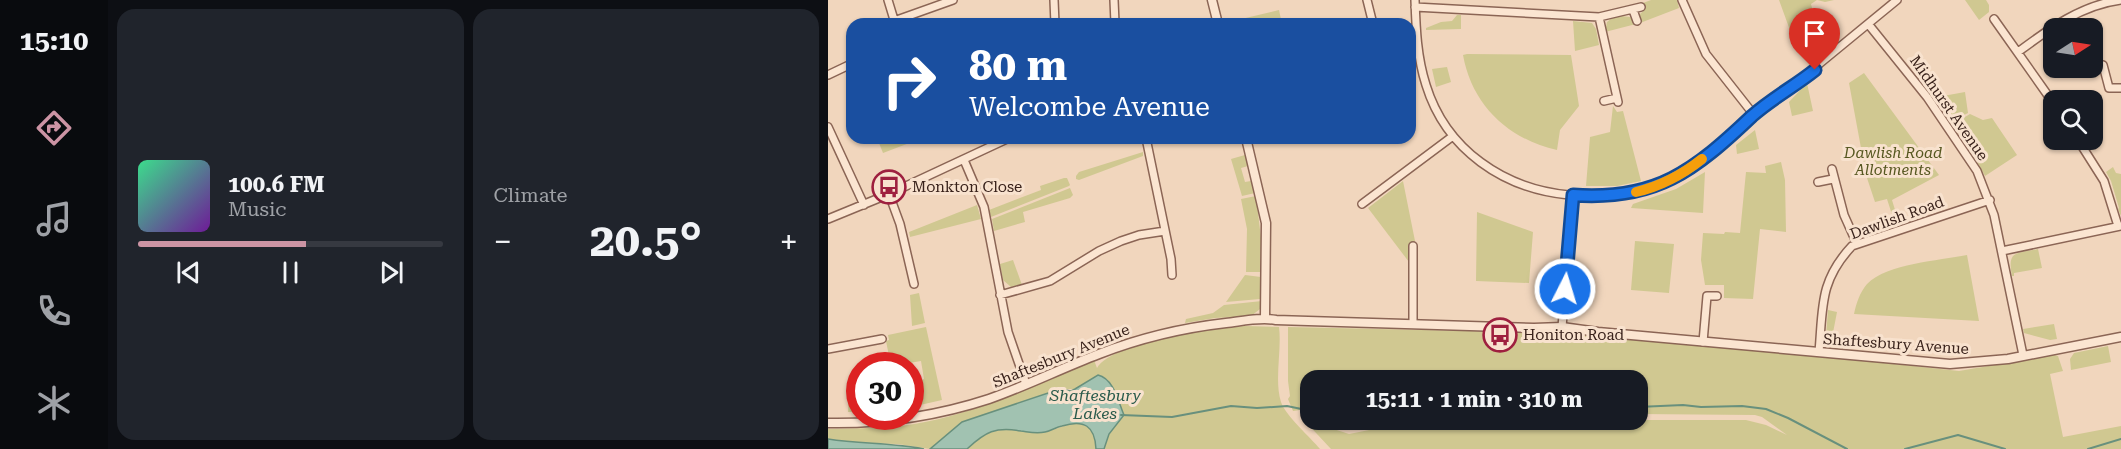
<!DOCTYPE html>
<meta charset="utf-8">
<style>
:root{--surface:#171b24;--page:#20242c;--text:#f1f3f6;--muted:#9ea1a6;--line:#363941;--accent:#cc94a4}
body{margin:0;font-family:"Roboto Serif",serif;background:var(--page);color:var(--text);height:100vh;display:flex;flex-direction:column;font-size:22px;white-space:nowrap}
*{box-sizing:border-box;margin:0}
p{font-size:20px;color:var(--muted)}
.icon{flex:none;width:33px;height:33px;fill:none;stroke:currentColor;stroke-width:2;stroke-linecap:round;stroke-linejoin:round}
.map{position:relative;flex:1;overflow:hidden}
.drawer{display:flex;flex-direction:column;gap:9px;padding:9px;background:#0d0f14;width:720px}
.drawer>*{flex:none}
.guide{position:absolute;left:18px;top:18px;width:570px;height:126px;border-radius:18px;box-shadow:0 2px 4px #0004;background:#1a4fa0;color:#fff;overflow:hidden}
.needle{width:39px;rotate:78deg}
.controls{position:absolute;left:1215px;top:18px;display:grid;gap:12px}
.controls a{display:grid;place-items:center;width:60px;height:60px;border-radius:12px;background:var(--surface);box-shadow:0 2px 4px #0004;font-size:30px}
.speed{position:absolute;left:18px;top:352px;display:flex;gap:12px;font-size:30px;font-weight:700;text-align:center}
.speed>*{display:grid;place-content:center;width:78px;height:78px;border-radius:50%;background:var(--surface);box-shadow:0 2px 4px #0004;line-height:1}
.speed .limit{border:9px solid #d22;background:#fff;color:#111}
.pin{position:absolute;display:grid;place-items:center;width:51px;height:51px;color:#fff;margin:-62px -26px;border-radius:50% 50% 50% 0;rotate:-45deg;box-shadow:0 0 6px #0007}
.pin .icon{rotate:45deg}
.me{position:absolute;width:66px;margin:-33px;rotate:5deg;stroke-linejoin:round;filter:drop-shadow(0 0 4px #0008)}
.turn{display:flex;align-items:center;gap:21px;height:126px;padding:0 24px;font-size:27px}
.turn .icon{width:78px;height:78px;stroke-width:2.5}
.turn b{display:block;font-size:42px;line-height:51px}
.big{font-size:45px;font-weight:700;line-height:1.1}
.drawer .card{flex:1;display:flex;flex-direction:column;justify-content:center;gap:9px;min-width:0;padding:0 21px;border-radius:18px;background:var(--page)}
.song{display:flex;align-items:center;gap:18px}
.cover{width:72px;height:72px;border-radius:9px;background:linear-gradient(135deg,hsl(150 70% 55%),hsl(280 70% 35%))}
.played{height:6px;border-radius:3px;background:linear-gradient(90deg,var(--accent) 55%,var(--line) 55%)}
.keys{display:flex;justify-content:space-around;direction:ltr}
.heat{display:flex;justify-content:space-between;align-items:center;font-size:33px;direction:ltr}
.drawer .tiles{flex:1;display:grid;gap:9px;grid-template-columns:repeat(2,1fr)}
.trip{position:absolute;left:472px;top:370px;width:348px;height:60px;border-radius:18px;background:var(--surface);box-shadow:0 2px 4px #0004;font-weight:700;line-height:60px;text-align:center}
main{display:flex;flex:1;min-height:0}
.tab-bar{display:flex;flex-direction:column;width:108px;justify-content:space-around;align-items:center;background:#090b0e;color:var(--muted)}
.tab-bar .icon{width:42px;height:42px}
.tab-bar .on{color:var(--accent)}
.tab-bar b{font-size:27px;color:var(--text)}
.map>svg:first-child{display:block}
</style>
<main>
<nav class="tab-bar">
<b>15:10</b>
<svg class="icon on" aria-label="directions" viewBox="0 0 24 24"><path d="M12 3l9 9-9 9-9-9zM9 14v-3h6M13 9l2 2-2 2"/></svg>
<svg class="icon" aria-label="music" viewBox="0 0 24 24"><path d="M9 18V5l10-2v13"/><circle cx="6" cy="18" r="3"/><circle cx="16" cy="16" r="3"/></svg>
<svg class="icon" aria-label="phone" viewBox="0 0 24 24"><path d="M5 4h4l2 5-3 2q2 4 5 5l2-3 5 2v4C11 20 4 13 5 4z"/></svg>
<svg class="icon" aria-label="climate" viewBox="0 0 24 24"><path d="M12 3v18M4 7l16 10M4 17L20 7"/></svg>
</nav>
<section class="drawer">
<div class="tiles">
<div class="card">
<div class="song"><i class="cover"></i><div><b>100.6 FM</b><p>Music</p></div></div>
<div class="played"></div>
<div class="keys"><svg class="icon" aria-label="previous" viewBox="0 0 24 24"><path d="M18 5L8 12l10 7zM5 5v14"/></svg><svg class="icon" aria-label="pause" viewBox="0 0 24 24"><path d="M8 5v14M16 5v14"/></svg><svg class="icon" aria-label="next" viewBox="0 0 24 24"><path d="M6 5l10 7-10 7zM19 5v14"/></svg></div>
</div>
<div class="card"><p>Climate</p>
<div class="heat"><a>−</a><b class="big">20.5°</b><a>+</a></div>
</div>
</div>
</section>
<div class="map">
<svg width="1293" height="449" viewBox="0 0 1293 449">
<rect width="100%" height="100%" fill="#f1d6bd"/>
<path fill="#d0c891" d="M823,0h26l2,8 -39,15v-9l5,-5 -2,-6z
M951,0h55l-9,2 -8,-2 -6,4 2,8 -3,7 13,30 -28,-5z
M1137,0h21l3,5v7l-10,8z
M451,10l3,14h-44l-5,-3z
M629,15h4v14l-35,1v-2l15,-6 11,-1z
M793,16l9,1 6,7 -31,8 2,-10 5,-4z
M745,21l19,2 4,6 3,16 -24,6z
M639,54l104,1 8,51 -19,24 -3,20c-49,-11 -85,-45 -94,-95z
M619,67l4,15 -15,5 -4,-18z
M1036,73l75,102 -47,25 7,23 -4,1 -8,-25 -12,3 -9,-27 -17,-92z
M979,83l6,28 -21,5 -3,-14z
M1137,92l3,21 -16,8 -7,-8 4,-6 -6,-11z
M785,106l4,6 6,-1 18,70 -24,5h-31l4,-49 20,-5z
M1142,114l13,6 9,-2 25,37 -32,21 -18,-33 6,-3 -6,-11 -7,4 -7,-9z
M927,130l4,19 -22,5 -1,-9z
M49,138h34l1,4 -29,11z
M315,152v4l-64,24 -3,-1v-3l3,-4z
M417,155l3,11 -7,2 4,14 6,-1 4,12 -13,3 -11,-37z
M953,162l4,18 1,52 -26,-3 -7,70 -29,-1v-13h-19l-4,-25 2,-27 21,1 1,-2 15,1 6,-61 20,1 -1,-7z
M1285,167l3,6 5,1v42l-3,-7 1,-1 -8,-27 -5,-9z
M877,172l-2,41 -72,-5 2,-4 43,-15z
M236,178h3l3,7 -1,1 -78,31 -2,-7 52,-20 -1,-4z
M575,181l12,60 -7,4 1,17 -41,-54z
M242,188l3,7 -3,3 -47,14 2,10 -31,9 -2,-12z
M428,196l5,42 -1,34h-14l1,-43 -6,-30z
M149,205l4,14 -71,18 -1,-5z
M649,212l56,20 -4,51 -53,-2z
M807,241l39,3 -5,49 -38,-3z
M1210,249l4,19 -28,5v3h-2c-5,-26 4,-22 26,-27z
M1139,255l12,66 -125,-7c2,-10 6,-22 13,-30 21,-21 71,-23 100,-29z
M185,260l9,25 -11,2 -8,-7 -3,-16z
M417,275l16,2 -1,22 -34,3z
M91,293l6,30 -13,3 -2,-31z
M434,301l-2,8 -9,7 -36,2 -30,5 1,-4 27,-6 11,-8z
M1000,310l9,2 -6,31 -2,-1 -3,-6z
M1226,324l3,15 -7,1 -26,-7 -1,-4z
M417,326l34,1c3,23 -5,53 2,75 4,13 30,36 39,47h-216l5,-15 15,-19 -16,-35 -9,-5 -24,14h-11l-101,33 -33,27 -32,-5 -46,-1 -24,-4v-10c32,-1 65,0 97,-7 59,-12 114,-38 169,-62l3,8c17,-27 116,-39 148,-42z
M98,327l16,73 -22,5 -5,-23 9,-3 -3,-18 -30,5 -5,-25 3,-1 -1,-5z
M460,327l274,6 193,16 204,22 95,-16 4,1 5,15 -13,3 13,63 58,-11v23h-790l-28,-30 46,15 71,-14h326l20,5 21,10 -25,-18 -7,-2 -117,-1v-33h-327v33l-11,-4 -7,1 -5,-12 2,-3 -2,-15z
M1280,346l3,16 -40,8 -1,-11 4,-6z
M31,376v36h-11l2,-34z
M500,420h64l-41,8z
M247,423c17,3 20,9 21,26h-129c17,-16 27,-22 52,-19 8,2 15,3 23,2 11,-1 22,-7 33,-9z"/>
<path fill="#a1c2b1" stroke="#68907d" stroke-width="1.5" d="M270,375c16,4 20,26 26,40l-15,19 -5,15h-8c-1,-23 -12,-30 -34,-23 -6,1 -11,5 -17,6 -9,2 -16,0 -24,-1 -25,-5 -36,1 -54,18h-37l32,-27 98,-33 11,2 4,-2z
M0,439c32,5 64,4 96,10h-96z"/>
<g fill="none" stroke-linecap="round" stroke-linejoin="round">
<path stroke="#68907d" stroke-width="2" d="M810,407l45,-2 18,2 41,-1 24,3 22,9 59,31
M293,415l51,2 59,-11 26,2 30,-2 24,5
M508,420l14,5 26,-5
M1077,449l53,-14 47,14
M1260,449l33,-10"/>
<defs>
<path id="minor" d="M60,0l7,23
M226,0l1,24
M286,0l1,23
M539,0l6,24
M587,0c1,29 2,57 11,85 20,65 78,104 143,110 31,3 60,2 89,-10 37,-14 66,-44 95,-69 19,-17 42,-30 62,-46l4,-6 78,-64
M854,0l24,54 48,61
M587,7l184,10 42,-10
M805,10l4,11
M771,17l19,85
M1166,19l60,85
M66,21l59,-21
M1041,25l58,72 50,74 17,44 29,140
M1190,52c31,-23 63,-47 103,-52
M1275,65l6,23h12
M0,75l21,-10
M776,101l13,-3
M0,127l36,78
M318,138l25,121 1,16
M1250,140l26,41 14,45
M136,160l20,47 24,125 18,52
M1004,169l12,46 13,29
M990,182l15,-3
M61,194l11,30 14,60
M534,204l91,-68
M0,219l61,-25 120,-56
M1174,251l119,-25
M172,295l50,-14 49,-30 22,-10 18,-6 26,-4
M585,324v-78
M734,327l11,-132
M875,342l4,-46h10
M0,349l54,-10
M991,352c4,-44 0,-71 33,-106l138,-46"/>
<path id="tertiary" d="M384,0l6,24
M418,138l20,85 -1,94
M0,423c55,1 109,-7 161,-24 37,-13 73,-31 110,-45 41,-16 83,-26 127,-31 17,-2 34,-6 50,-3l258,8 28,-1 36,5 352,32 58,-5 113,-22"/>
</defs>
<use href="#minor" stroke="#8b6555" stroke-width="10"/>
<use href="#tertiary" stroke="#8b6555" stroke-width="11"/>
<use href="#minor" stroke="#fbe5d1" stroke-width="7"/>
<use href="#tertiary" stroke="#fbe5d1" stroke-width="8"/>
</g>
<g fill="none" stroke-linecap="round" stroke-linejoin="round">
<defs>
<path id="route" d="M737,289l8,-94c83,6 121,-24 179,-79 19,-17 43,-30 63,-46"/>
</defs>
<use href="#route" stroke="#114b97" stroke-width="15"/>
<use href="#route" stroke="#1a73e8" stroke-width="10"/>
<path stroke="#f59e0b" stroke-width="10" d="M808,192c25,-6 46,-17 66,-33"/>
</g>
<defs>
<symbol id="bus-ring" viewBox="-11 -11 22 22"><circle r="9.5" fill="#f8e2ce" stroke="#9e203f" stroke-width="1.5"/><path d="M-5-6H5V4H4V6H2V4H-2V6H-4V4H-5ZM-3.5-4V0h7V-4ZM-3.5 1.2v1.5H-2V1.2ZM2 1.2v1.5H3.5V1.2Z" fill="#9e203f"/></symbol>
</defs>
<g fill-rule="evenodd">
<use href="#bus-ring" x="42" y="168" width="38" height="38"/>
<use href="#bus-ring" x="653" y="316" width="38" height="38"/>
</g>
<g text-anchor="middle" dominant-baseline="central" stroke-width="6" stroke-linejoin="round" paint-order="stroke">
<g font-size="15" fill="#39221b" stroke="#f8e2ce">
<text transform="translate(1121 108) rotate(55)">Midhurst Avenue</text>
<text transform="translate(1069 218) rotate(-20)">Dawlish Road</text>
<text transform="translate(1068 344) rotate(4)">Shaftesbury Avenue</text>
<text transform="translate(233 356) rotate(-22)">Shaftesbury Avenue</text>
</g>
<g font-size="15" font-style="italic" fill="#565720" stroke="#f8e2ce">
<text x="1065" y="153">Dawlish Road<tspan x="1065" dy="17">Allotments</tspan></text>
</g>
<g font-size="15" fill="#39221b" stroke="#f8e2ce" text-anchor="start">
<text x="84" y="187">Monkton Close</text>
<text x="695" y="335">Honiton Road</text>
</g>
<g font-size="16" font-style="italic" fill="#295a4b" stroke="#f8e2ce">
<text x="267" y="395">Shaftesbury<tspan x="267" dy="18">Lakes</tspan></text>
</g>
</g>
</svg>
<div class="controls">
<a><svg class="needle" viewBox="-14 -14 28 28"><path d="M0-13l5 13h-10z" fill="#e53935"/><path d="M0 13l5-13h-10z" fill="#9ea1a6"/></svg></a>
<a><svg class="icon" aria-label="search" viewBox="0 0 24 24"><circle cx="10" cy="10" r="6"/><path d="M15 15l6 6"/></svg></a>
</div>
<div class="speed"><div class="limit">30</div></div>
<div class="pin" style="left:987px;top:70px;background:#d93025"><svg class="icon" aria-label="arrive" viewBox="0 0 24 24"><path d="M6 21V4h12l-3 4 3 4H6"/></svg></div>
<svg class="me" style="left:737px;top:289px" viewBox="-20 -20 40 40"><circle r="17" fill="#1a73e8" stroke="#fff" stroke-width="3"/><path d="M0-11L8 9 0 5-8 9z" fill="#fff"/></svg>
<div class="trip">15:11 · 1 min · 310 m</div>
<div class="guide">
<div class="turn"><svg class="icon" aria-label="right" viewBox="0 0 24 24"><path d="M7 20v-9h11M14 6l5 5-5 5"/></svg><div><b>80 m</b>Welcombe Avenue</div></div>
</div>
</div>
</main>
